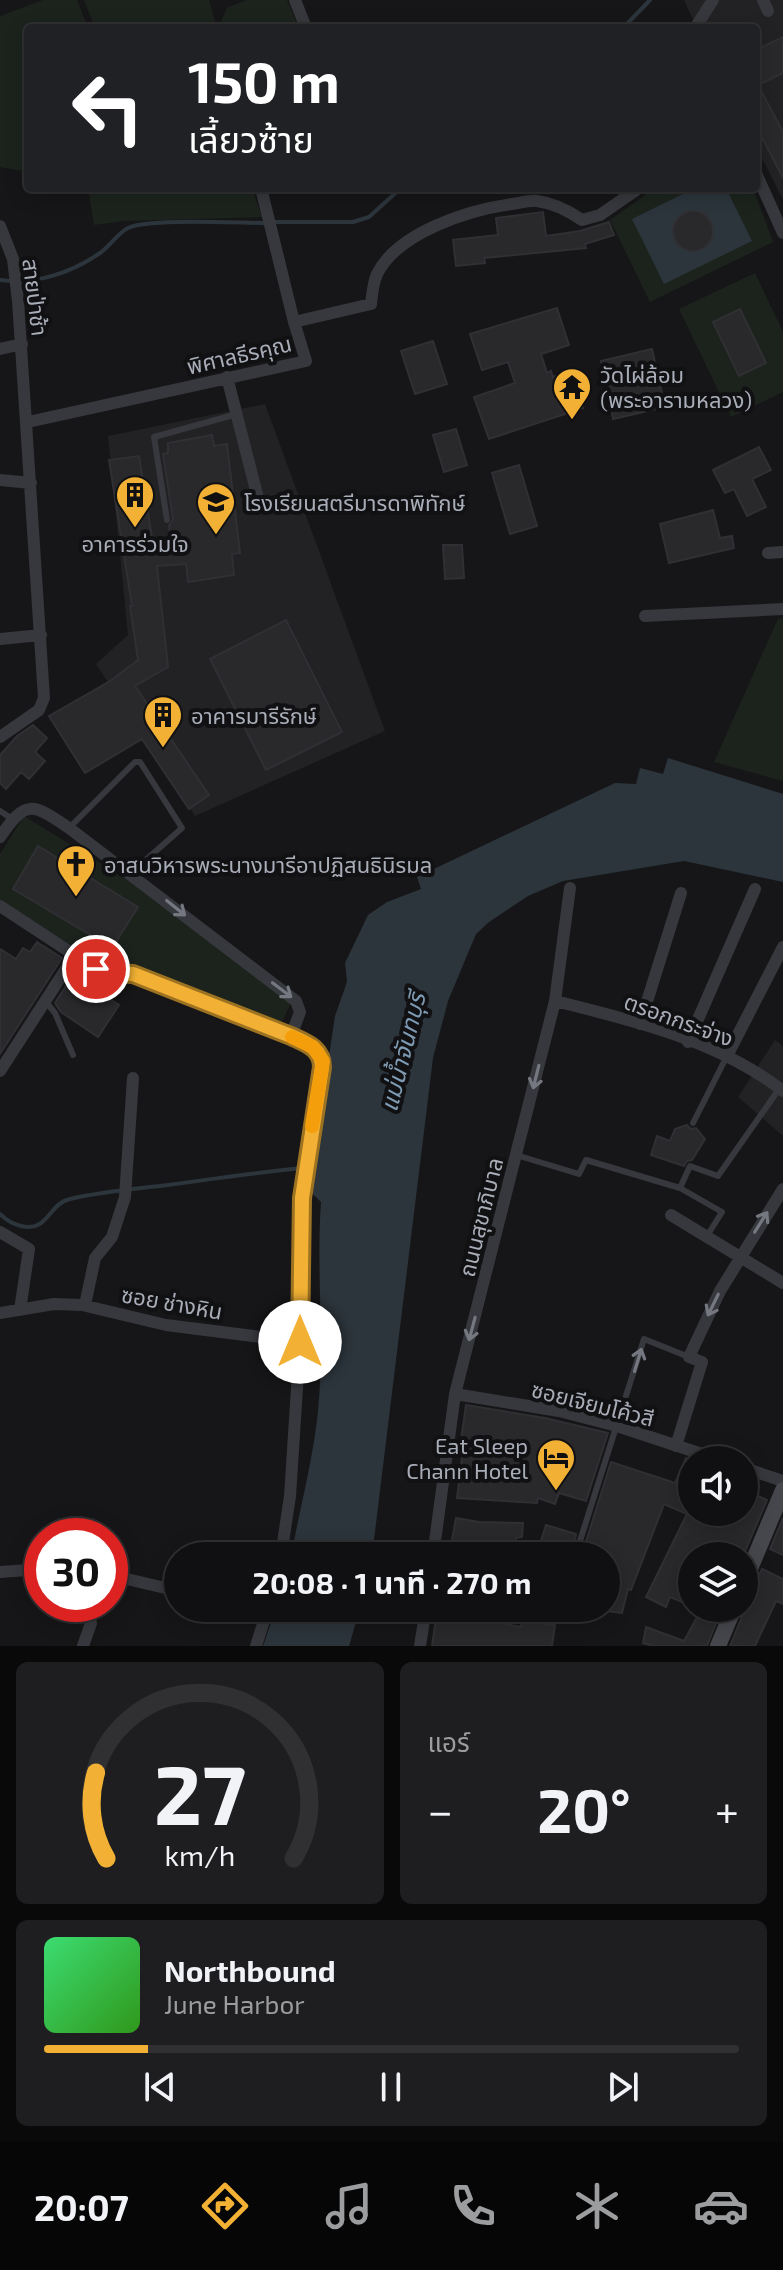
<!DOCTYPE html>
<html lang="th">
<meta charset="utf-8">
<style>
:root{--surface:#101012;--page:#1e1e20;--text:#f1f3f6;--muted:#9c9d9f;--line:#303032;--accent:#f2b134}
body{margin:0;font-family:"Exo 2","Noto Sans Thai",sans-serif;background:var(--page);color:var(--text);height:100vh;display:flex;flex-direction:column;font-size:30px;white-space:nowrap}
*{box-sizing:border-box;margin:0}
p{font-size:26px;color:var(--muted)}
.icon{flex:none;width:44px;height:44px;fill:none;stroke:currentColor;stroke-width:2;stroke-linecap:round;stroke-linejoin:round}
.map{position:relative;height:1646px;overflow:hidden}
.side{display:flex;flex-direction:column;gap:16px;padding:16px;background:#09090a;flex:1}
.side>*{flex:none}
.hud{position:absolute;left:24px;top:24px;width:736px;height:168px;border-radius:8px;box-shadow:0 4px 20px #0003,0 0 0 2px var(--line);background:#202124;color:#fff;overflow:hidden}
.fabs{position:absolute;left:678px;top:1446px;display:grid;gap:16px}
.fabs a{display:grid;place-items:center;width:80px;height:80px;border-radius:50%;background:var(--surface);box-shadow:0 4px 20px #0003,0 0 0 2px var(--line);font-size:40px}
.speed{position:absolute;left:24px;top:1518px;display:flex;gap:16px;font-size:40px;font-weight:700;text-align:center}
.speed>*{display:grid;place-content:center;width:104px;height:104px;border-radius:50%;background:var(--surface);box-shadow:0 4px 20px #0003,0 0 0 2px var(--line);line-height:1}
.speed .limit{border:12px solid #d22;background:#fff;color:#111}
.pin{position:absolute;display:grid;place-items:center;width:68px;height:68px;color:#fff;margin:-34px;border:4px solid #fff;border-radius:50%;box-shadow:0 2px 8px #0007}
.me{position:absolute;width:88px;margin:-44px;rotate:0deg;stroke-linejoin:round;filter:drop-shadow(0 0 6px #0008)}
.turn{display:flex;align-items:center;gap:28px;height:168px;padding:0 32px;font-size:36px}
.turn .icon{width:104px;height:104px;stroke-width:2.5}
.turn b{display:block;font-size:56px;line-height:68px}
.big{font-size:60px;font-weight:700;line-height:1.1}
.side .widget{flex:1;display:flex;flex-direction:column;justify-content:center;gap:12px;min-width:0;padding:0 28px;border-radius:12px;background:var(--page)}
.side .dial{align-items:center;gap:0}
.dial svg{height:208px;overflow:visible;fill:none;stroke:var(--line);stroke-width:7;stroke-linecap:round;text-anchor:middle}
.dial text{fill:var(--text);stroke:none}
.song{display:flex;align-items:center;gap:24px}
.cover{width:96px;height:96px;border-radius:12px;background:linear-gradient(135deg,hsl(140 70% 55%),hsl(110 70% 35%))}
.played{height:8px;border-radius:4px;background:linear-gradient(90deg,var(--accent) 15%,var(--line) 15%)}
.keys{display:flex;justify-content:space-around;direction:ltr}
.heat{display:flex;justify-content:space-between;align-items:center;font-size:44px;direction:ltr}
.side .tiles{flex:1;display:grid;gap:16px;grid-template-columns:1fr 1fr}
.widget:last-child{grid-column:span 2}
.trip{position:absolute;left:164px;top:1542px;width:456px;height:80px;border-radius:40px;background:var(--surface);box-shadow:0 4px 20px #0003,0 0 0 2px var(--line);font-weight:700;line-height:80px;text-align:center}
.tab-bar{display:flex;height:128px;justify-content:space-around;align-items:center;background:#060607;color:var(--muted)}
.tab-bar .icon{width:56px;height:56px}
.tab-bar .current{color:var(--accent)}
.tab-bar b{font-size:36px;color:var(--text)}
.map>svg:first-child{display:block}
</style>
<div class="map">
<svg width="783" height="1646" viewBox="0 0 783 1646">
<rect width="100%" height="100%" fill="#161618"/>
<path fill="#222225" d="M684,0h99v200l-27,-54v-118h-59z
M265,404l120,327 -190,85 -99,-152 32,-29 -20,-199z
M775,1040l8,6v90l-45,-39z"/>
<path fill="#1c231d" d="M43,0h34l11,28h-60v144l-28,-5v-151z
M84,0h125l8,28h-122z
M246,0h41l12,28h-81l9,-20z
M88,188h164l10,29 -137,4 -31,4z
M655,188h98l20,54 -123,60 -40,-82z
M755,273l28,59v60l-52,25 -52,-108z
M783,618v163l-69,-19 64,-143z
M24,816l128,79 139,108 -12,25 -149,-61 -23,1 -107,-68v-46z"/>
<path fill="#2c353c" d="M695,188h31l26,53 -88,43 -32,-65z
M668,758l115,36v88l-99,-21 -121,20 -35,15 -39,26 -13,12 -28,67 -15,57 -61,498h-81c9,-48 22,-96 27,-145 7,-70 -2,-140 3,-209l-12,-12 26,-174 12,-34 -2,-19 23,-48 19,-13 34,-13 -4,-12 198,-94 21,1 4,-16 23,6z
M276,1608h84l-11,38h-86z"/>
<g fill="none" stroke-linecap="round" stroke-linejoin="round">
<path stroke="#2c353c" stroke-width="4" d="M623,28l27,-28
M274,222h79l16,-5 32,-29
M0,280c35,5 71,-7 100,-27 10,-7 18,-20 28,-25 20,-10 110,-5 137,-5
M0,1214c6,6 12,10 21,12 27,7 27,-22 49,-27 33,-8 65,-10 98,-14 45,-6 90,-13 135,-17"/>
</g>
<path fill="#29292c" stroke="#303034" stroke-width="2" d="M783,37v36l-25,12 25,47v46l-27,-52v-76z
M673 231a20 20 0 1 1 40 0a20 20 0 1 1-40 0Z
M543,212l3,24 34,-5 29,-9 5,13 -29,9 1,4 -102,10 1,5 -29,3 -3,-26 45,-5 -2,-17z
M557,308l12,37 -28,9 6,19 4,-2 2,6 18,-6 12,37 -94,31 -15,-42 41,-14 -7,-21 -26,8 -12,-36z
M740,309l26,54 -27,13 -26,-54z
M433,341l14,43 -32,10 -14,-43z
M652,349l13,58 -52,12 -12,-58z
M456,429l11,36 -23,7 -11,-37z
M212,435l2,11 13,-2 13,109 -8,1 2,21 -46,7 -2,-18 -29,2 11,101 -33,19 74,109 -20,14 -47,-70 -57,34 -36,-57 61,-35 28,-21 -8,-54h2l-23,-146 30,-4 14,88 18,-3 -2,-15 4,-7 -10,-65 5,-1v-10z
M759,447l12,23 -19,9 14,28 -19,9 -13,-27 -9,4 -12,-23z
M519,465l18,61 -27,8 -18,-61z
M713,510l7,28 12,-2 2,12 -65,15 -9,-39z
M443,545h19l2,33 -19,1z
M286,620l56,112 -76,38 -56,-111z
M33,725l14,13 -12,14 10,9 -16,18 -8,-7 -15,17 -6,-6v-28l17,-19z
M38,846l100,61 -26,41 -99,-59z
M37,942l25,16 -62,96v-105l16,10 7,-11 7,4z
M73,975l46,30 -21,32 -37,-25 -6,-9z
M687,1125l4,4 5,-1 9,11 -13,21 -5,1 -3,5 -33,-11 6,-19 13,5 5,-12z
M466,1405l79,13 63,15 -22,68 -27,-8 -4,11 -17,-6 -1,5 -80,-5 6,-49 -3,-2z
M686,1458l6,2v52h52v-22l23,10 -24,56h-51v50l-22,-9 -4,10 -20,-10 41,-83 -23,-10 -33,86 -3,-1 -6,24 -16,-2v-55h-70l10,-31 30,9 -2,13 4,3 6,-2 27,-86 64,21z
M456,1518l23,4 44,1 -1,14 -6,1 -1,18h-66z
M783,1518v37l-13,-6z
M762,1569l21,10v25l-7,-3 -21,45h-25l14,-34v-7z
M702,1608h20l-15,38h-54l-10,-3 3,-16 38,14z
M437,1611l84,16 1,-6 33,4 -3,21h-120z"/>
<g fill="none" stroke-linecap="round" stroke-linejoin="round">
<path stroke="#37383d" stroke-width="6" d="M167,520l-13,-83 83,-23
M0,811l12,8
M70,827l65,-65h5l42,66 -51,45
M46,1002l9,11 18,42
M693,1123l34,-67
M516,1155l63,19 7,-14 94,28
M707,1236l15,-24 -42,-24 10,-22 28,10 61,-87
M579,1544l65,-205 45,18"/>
<path stroke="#37383d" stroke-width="12" d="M295,0l11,28
M763,0l5,11
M695,28l18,-28
M756,173l27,60
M261,188l33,134
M0,226l13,33 5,42 26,397 -5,12 -39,27
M0,349l22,-5
M227,377l32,125
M28,422l278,-61 -12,-39 77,-18c1,-9 2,-21 6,-30 21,-42 92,-64 135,-70 8,-1 17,-4 25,-3 16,2 32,10 45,19l18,-5 39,-27
M0,480l31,3
M768,553l15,-1
M645,616l138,-7
M0,639l41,-4
M0,837c26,-38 32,-34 69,-9l227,173 4,11 -9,24
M0,906l96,63 13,4 24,1 158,62c15,7 31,11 31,31l-20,131 -2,144 -10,154 -9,60
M555,1001c78,19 164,40 228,90
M640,1024l41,-131
M688,1042l67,-153
M727,1056l56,-109
M0,1071l75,-116
M671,1215l112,68
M0,1232l29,17 -9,61
M85,1305l10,-47 17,-21 13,-40 8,-119
M0,1313l54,-9 28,1 84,20 134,17
M455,1394l104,17 58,15 103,34
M676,1446l26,-84 -13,-5 31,-66 63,-102
M744,1468l39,13
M433,1556l22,-162 100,-393 15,-113
M0,1572l42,-3
M110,1575l68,16
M83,1646l8,-23
M256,1646l12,-38
M420,1646l6,-38"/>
<path stroke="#45474d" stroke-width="16" d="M744,1583l39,-93
M718,1646l16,-38"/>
</g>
<defs><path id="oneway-shaft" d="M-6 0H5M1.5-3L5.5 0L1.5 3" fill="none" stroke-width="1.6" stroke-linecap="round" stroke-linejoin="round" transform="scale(2)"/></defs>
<g stroke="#757881">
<use href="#oneway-shaft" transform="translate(176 908) rotate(39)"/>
<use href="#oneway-shaft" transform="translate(282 990) rotate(37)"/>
<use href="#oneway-shaft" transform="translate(536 1077) rotate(104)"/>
<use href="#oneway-shaft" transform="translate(761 1222) rotate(-58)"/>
<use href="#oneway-shaft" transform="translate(713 1305) rotate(116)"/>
<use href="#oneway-shaft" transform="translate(472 1329) rotate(105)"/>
<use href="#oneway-shaft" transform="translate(638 1360) rotate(-73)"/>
</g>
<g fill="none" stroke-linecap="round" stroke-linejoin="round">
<defs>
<path id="route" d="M96,969l13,4 24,1 158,62c15,7 31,12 31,31l-20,131 -2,144"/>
</defs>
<use href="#route" stroke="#9d7322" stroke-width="20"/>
<use href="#route" stroke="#f2b134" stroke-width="14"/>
<path stroke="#f59e0b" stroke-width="14" d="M292,1037l21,10 10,14 -11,65"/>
</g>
<defs>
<symbol id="temple-pin" viewBox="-11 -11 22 30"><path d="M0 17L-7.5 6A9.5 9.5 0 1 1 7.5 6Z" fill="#f2b134" stroke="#111113"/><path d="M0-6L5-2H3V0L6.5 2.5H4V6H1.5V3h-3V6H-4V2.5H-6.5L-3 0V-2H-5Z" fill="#111"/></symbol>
<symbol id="building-pin" viewBox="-11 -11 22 30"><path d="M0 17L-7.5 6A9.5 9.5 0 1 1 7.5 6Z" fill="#f2b134" stroke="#111113"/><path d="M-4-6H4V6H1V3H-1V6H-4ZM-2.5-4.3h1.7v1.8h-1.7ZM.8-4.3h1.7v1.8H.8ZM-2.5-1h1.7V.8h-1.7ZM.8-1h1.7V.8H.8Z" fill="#111"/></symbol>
<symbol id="school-pin" viewBox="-11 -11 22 30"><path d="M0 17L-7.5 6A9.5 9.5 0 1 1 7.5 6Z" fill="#f2b134" stroke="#111113"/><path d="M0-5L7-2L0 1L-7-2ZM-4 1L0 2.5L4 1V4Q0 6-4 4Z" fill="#111"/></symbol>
<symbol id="church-pin" viewBox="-11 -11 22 30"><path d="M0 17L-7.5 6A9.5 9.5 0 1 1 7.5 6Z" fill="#f2b134" stroke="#111113"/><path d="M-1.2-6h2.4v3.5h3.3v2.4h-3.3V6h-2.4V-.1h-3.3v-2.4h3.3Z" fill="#111"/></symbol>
<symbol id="hotel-pin" viewBox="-11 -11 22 30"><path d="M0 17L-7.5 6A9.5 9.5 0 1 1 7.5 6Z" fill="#f2b134" stroke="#111113"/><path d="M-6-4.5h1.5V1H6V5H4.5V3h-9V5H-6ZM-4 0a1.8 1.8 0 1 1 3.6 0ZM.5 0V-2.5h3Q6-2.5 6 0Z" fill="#111"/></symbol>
</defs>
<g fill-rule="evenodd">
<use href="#temple-pin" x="550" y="365" width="44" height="60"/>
<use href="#building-pin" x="113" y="473" width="44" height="60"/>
<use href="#school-pin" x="194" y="480" width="44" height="60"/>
<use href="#building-pin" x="141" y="693" width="44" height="60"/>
<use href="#church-pin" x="54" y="842" width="44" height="60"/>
<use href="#hotel-pin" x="534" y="1436" width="44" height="60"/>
</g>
<g text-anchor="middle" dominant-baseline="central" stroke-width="8" stroke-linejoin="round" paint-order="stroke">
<g font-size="22" fill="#a8adb8" stroke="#111113">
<text transform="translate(36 297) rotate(83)">สายป่าช้า</text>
<text transform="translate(239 354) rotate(-13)">พิศาลธีรคุณ</text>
<text transform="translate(679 1019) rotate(20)">ตรอกกระจ่าง</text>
<text transform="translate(480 1217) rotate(-76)">ถนนสุขาภิบาล</text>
<text transform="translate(172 1302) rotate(10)">ซอย ช่างหิน</text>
<text transform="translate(593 1403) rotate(14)">ซอยเจียมโค้วสี</text>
</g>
<g font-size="22" fill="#a8adb8" stroke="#111113" text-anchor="start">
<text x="600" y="374">วัดไผ่ล้อม<tspan x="600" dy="25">(พระอารามหลวง)</tspan></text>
<text x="244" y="502">โรงเรียนสตรีมารดาพิทักษ์</text>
<text x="135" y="543" text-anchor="middle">อาคารร่วมใจ</text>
<text x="191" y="715">อาคารมารีรักษ์</text>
<text x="104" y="864">อาสนวิหารพระนางมารีอาปฏิสนธินิรมล</text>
<text x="528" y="1445" text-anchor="end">Eat Sleep<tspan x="528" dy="25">Chann Hotel</tspan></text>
</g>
<g font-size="24" font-style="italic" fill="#7f9bb3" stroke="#111113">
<text transform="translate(402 1052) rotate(-76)">แม่น้ำจันทบุรี</text>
</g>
</g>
</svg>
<div class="fabs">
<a><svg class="icon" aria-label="sound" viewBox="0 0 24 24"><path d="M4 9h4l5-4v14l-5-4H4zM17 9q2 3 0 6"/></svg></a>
<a><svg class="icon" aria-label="layers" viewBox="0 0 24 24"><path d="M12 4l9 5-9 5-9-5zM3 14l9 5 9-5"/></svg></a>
</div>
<div class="speed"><div class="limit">30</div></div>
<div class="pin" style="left:96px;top:969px;background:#d93025"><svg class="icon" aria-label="arrive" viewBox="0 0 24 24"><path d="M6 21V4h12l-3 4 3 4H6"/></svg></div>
<svg class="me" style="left:300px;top:1342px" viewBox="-20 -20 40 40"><circle r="19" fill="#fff"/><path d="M0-13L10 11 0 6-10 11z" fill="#f2b134"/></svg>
<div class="trip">20:08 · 1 นาที · 270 m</div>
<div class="hud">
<div class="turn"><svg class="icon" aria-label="left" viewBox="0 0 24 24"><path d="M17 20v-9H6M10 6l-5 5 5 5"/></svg><div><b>150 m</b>เลี้ยวซ้าย</div></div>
</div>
</div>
<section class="side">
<div class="tiles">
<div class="widget dial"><svg viewBox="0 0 100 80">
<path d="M14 69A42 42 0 1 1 86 69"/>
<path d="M14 69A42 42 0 0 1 10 36" stroke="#f2b134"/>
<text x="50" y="56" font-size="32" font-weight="700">27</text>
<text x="50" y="72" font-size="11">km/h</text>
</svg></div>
<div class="widget"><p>แอร์</p>
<div class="heat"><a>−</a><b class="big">20°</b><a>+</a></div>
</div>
<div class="widget">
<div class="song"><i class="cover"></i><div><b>Northbound</b><p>June Harbor</p></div></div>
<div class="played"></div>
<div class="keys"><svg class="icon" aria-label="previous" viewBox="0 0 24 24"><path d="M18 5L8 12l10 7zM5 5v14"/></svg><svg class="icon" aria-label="pause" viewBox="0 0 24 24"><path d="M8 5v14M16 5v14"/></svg><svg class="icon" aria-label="next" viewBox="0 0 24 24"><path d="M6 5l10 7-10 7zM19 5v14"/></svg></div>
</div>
</div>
</section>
<nav class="tab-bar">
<b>20:07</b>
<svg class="icon current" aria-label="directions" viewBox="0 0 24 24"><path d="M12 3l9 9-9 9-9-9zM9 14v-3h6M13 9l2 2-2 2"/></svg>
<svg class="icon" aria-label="music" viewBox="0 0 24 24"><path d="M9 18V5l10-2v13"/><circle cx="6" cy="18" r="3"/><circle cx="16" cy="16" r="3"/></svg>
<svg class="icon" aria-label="phone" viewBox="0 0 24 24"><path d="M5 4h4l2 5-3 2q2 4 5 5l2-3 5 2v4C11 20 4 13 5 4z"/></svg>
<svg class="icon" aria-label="climate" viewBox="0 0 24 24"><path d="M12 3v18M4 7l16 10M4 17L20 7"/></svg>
<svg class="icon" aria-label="car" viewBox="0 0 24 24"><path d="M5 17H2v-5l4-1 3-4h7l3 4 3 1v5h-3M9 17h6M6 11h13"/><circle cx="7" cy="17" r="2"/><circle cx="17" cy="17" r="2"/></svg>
</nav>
